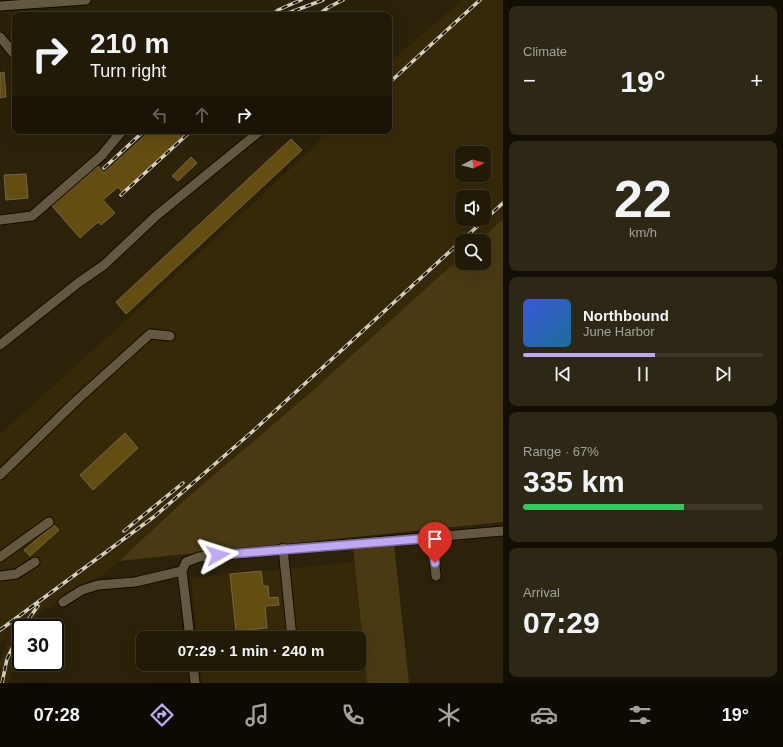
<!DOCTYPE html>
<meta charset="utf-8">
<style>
:root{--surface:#201a07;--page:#2d2715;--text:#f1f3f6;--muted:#a2a19b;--line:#3d3828;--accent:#bfa9f4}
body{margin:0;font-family:Arial,sans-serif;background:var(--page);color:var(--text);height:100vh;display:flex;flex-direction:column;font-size:15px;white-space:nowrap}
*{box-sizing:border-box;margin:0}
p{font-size:13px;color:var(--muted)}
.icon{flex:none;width:22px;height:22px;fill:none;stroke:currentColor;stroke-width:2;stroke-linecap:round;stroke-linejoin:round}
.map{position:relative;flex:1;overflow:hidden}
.details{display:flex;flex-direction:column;gap:6px;padding:6px;background:#120e04;width:280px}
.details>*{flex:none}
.top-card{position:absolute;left:12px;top:12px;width:380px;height:122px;border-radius:8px;box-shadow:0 4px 16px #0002,0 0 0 1px var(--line);background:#201a07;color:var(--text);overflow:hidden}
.needle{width:26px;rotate:84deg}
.buttons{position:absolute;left:455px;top:146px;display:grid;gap:8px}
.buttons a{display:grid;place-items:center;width:36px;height:36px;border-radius:8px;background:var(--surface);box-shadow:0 4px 16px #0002,0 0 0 1px var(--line);font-size:20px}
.speed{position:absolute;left:12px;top:619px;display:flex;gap:8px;font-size:20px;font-weight:700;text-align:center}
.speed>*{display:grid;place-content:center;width:52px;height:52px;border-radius:50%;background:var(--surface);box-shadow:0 4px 16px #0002,0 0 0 1px var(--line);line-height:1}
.speed .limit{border:2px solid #111;border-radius:6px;background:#fff;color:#111}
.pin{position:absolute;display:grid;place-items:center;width:34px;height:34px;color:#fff;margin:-41px -17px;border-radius:50% 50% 50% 0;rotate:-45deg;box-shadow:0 0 4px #0007}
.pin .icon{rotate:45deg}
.me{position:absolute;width:44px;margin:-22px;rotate:84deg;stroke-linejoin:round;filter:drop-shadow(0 0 3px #0008)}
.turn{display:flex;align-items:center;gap:14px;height:84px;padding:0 12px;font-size:18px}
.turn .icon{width:52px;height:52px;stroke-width:2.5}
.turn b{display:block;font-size:28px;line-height:34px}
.lanes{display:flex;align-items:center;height:38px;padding:0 12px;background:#0003;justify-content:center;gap:20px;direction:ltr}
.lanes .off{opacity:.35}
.big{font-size:30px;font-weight:700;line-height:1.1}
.details .widget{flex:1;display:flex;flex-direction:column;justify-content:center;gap:6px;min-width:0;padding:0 14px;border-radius:8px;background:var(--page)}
.details .dial{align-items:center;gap:0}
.dial b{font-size:52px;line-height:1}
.song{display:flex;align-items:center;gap:12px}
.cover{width:48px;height:48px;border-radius:6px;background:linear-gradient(135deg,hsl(230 70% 55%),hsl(200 70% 35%))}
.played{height:4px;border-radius:2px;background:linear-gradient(90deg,var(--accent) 55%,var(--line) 55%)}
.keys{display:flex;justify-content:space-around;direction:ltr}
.heat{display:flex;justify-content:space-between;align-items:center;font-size:22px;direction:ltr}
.charge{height:6px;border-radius:3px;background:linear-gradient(90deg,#34c759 67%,var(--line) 0)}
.trip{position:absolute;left:136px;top:631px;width:230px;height:40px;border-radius:8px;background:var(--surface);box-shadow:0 4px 16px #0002,0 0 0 1px var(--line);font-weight:700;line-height:40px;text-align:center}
.tab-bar{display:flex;height:64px;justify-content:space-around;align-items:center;background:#0d0a03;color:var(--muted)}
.tab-bar .icon{width:28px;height:28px}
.tab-bar .active{color:var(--accent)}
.tab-bar b{font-size:18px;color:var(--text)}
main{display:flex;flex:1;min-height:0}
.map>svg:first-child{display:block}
</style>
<main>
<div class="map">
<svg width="503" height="683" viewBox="0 0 503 683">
<rect width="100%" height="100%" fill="#2b2209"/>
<path fill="#352908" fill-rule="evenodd" d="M462,0h41v219l-24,22h-17v15l-151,136 -122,104 -83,77 -69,42 -6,13h-10v21l-12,34h-9v-22l8,-24 -8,6v-209l123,-111 194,-179 8,-13h64v-68zM462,153h22v22h-22zM462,197h22v22h-22z
M354,562l13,121h-165l-2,-19h159v-26h-162l-6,-60z"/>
<path fill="#493a13" d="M503,219v303l-384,39 70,-65 122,-104 151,-136v7h22v-22h-5z
M394,544l15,139h-42l-14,-135z"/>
<path fill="#644d10" stroke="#71664c" d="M4,72l2,25 -6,1v-25z
M150,131h39l-67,61 -4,-5 -15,13 12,13 -14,12 -3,-3 -18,16 -28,-32 46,-40 6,7z
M291,139l11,11 -176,164 -10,-12z
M191,157l6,6 -19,18 -6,-5z
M26,174l2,24 -22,2 -2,-25z
M125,433l13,15 -45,42 -13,-15z
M54,525l5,5 -29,26 -6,-6z
M261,571l2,15h5l1,12 9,-1 1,8 -14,1 2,22 -31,3 -6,-57z"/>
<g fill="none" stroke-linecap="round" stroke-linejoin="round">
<defs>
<path id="minor" d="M0,6l86,-6
M0,37l15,18
M0,220l32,-4 69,-60 21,-25
M0,345l78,-62 26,-18 52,-49 104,-85
M0,475l77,-75 73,-66 20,2
M432,538l4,38
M283,548l9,90
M0,557l49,-35
M0,576l16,-2 19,-12
M63,602l19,-12 16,-5 37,-3 47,-11
M190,638l-8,-67 4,-9 13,-5 304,-26
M193,664l2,19"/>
</defs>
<use href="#minor" stroke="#140b00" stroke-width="11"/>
<use href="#minor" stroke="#645940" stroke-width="9"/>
<defs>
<path id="rail" d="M272,15l6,-5 23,-10
M283,15l40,-15
M318,15l11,-8 14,-7
M389,83l91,-83
M104,168l40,-37
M121,195l70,-64
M124,531l59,-48
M22,628l16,-22
M0,630l155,-114 98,-85 250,-228
M2,683l5,-24 14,-29"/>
</defs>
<use href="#rail" stroke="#d6d0c1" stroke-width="3.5"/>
<use href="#rail" stroke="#211802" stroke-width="2" stroke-dasharray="6" stroke-linecap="butt"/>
</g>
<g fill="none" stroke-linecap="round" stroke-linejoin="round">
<defs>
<path id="route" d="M218,555l214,-17 3,25"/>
</defs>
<use href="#route" stroke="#7c6e9f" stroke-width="10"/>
<use href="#route" stroke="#bfa9f4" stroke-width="7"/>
</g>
</svg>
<div class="buttons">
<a><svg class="needle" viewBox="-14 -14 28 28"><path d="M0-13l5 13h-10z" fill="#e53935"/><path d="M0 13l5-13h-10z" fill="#a2a19b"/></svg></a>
<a><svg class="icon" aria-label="sound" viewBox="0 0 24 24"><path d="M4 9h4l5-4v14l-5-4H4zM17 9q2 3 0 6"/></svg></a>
<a><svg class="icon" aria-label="search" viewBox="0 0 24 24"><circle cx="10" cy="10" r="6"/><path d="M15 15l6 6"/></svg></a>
</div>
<div class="speed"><div class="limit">30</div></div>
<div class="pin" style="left:435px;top:563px;background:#d93025"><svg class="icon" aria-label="arrive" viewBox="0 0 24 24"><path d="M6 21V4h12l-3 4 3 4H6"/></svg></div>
<svg class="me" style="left:218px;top:555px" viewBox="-20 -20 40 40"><path d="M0-17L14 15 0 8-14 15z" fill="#bfa9f4" stroke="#fff" stroke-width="4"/></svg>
<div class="trip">07:29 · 1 min · 240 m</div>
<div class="top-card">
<div class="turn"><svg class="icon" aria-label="right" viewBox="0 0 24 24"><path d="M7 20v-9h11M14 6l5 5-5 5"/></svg><div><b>210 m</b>Turn right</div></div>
<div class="lanes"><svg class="icon off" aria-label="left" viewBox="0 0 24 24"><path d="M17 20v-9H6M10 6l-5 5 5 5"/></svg><svg class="icon off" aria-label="ahead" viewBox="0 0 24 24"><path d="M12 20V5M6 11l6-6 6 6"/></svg><svg class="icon" aria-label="right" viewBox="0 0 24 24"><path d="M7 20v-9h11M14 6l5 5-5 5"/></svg></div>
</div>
</div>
<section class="details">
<div class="widget"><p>Climate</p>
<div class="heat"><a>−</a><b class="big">19°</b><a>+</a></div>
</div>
<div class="widget dial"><b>22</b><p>km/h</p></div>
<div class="widget">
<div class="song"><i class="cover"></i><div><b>Northbound</b><p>June Harbor</p></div></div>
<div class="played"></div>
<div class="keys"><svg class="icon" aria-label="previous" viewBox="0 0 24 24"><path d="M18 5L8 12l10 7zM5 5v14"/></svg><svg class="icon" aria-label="pause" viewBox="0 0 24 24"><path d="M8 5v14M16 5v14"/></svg><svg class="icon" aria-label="next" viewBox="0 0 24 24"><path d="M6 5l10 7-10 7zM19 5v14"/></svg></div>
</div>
<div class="widget"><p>Range · 67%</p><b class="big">335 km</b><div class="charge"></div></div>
<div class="widget"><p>Arrival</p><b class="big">07:29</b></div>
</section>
</main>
<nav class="tab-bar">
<b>07:28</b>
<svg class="icon active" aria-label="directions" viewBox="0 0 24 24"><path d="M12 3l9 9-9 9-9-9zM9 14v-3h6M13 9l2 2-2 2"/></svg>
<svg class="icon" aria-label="music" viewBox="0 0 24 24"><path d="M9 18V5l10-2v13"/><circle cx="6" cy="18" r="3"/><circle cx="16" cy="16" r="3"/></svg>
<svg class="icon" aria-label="phone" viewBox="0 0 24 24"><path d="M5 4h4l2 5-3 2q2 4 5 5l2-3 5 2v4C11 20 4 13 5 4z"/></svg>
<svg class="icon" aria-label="climate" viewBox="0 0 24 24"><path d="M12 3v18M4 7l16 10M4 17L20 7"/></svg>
<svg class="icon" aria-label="car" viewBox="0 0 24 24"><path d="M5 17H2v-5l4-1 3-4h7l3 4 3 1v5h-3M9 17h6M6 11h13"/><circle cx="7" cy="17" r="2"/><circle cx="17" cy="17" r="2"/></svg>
<svg class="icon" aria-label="filters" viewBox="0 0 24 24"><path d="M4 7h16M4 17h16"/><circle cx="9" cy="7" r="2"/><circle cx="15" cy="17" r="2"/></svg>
<b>19°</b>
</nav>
